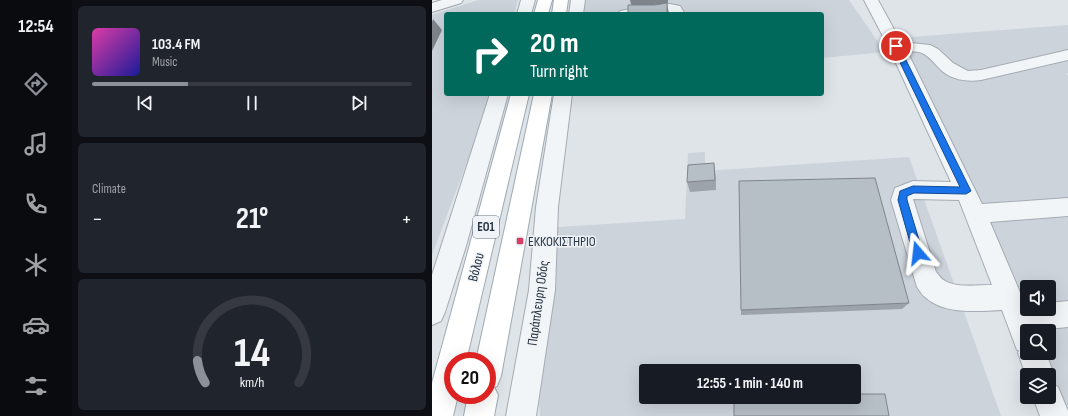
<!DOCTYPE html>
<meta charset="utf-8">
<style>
:root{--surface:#171b24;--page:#20242c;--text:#f1f3f6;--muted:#9ea1a6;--line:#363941;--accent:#8c9099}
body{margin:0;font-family:"Sofia Sans Condensed",sans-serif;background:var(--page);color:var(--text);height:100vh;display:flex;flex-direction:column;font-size:15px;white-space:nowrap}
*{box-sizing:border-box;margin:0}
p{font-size:13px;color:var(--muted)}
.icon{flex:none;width:22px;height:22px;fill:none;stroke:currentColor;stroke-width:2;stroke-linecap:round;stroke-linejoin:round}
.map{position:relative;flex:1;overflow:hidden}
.side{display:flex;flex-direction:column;gap:6px;padding:6px;background:#0d0f14;width:360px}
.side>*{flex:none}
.hud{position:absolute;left:12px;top:12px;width:380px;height:84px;border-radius:4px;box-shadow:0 4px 16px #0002;background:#00695c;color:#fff;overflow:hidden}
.fabs{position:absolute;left:588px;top:280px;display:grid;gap:8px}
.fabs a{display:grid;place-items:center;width:36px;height:36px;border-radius:4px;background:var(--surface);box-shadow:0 4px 16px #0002;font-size:20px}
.speed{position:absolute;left:12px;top:352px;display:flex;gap:8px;font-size:20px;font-weight:700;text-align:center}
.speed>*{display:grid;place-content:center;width:52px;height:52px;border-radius:50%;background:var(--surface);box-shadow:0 4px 16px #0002;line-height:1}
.speed .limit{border:6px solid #d22;background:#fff;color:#111}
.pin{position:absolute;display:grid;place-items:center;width:34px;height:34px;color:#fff;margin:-17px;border:2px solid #fff;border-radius:50%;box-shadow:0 1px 4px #0007}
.me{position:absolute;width:44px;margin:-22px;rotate:343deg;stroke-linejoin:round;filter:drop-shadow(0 0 3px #0008)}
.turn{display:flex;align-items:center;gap:14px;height:84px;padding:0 20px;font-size:18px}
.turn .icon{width:52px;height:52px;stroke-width:2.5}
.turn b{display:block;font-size:28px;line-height:34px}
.big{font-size:30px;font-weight:700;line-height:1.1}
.side .tile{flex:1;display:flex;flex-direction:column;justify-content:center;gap:6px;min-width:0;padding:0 14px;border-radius:6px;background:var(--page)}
.side .dial{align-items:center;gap:0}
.dial svg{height:104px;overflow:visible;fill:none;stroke:var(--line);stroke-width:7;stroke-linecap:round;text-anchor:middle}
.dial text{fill:var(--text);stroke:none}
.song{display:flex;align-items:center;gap:12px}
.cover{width:48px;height:48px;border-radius:6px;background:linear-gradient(135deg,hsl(320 70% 55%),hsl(240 70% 35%))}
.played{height:4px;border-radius:2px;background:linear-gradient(90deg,var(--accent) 30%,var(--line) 30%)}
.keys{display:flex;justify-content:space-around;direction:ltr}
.heat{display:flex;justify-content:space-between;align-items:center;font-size:22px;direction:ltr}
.trip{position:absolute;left:207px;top:364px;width:222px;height:40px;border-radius:4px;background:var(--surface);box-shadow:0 4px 16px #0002;font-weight:700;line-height:40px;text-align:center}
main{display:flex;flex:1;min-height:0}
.tab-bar{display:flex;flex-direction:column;width:72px;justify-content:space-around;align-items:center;background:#090b0e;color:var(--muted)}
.tab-bar .icon{width:28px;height:28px}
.tab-bar .on{color:var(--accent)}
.tab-bar b{font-size:18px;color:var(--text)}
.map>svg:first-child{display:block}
</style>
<main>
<nav class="tab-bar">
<b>12:54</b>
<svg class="icon on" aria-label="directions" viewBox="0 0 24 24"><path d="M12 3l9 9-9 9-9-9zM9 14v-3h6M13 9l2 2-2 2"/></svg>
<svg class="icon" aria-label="music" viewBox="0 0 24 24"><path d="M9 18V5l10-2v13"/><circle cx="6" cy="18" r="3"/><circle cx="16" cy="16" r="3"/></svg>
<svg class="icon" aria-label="phone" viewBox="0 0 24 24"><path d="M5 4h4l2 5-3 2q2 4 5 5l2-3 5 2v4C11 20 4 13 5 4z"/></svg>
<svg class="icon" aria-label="climate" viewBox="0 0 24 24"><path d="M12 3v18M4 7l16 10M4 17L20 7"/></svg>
<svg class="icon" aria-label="car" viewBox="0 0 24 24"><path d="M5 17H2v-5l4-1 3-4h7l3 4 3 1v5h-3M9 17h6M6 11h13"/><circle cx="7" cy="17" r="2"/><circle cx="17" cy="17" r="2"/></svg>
<svg class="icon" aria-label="filters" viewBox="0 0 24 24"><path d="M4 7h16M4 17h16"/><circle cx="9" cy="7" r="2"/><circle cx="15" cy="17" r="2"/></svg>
</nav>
<section class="side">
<div class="tile">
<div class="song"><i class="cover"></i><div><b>103.4 FM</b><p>Music</p></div></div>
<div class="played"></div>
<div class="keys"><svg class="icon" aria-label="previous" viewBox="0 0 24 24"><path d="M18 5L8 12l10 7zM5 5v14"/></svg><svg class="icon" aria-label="pause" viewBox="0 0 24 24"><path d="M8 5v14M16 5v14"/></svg><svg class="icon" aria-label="next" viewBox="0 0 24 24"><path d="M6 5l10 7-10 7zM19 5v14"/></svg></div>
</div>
<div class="tile"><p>Climate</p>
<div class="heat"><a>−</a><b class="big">21°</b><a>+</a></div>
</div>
<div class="tile dial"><svg viewBox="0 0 100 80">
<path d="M14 69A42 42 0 1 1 86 69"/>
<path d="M14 69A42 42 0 0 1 8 52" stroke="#8c9099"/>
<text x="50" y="56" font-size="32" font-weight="700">14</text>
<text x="50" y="72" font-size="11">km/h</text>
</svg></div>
</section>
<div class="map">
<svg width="636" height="416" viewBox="0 0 636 416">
<rect width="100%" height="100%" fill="#dfe4e9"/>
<path fill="#cdd3db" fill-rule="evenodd" d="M46,0h40l-4,14h-68v80h45l-7,23 -52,138v-240z
M149,0h268l36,52 -63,6v-44h-243z
M636,25v48l-2,1 2,1v341h-3l-26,-63h10v-22h-19l-12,-28 -123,-267 16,1zM595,287h22v22h-22z
M273,152v19l204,-14 92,259h-461l-1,-15 19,-174 127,-8 3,-66zM214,371h208v26h-208z"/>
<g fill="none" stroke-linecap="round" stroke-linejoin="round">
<defs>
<path id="minor" d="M10,0h21l-2,3 -29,9v-9z
M89,0h14l-4,14h-14z
M139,0h14l-2,14h-14z
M432,0h14l23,42 29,3 8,4 15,14 11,6 4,2 13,-1 87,-20v10l-87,20c-14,2 -31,0 -42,-12 -5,-5 -10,-12 -17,-15 -4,-2 -10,-1 -15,-2l75,153 86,-6v18l-78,6 35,82h2v5h22v-6l19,-2v26l-41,4v22h19l8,22 -3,8 7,4 10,24v5h-28l-7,-19h16v-22h-22v3l-9,-25 1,-3h-2l-15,-40c-24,1 -58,5 -77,-13 -3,-2 -5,-6 -8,-10l-26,-87 4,-12 18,-7 38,1 -63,-136zM481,199l46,1 33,85c-14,0 -35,3 -47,-4 -4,-2 -6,-6 -9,-9z
M238,4l10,2 5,8h-14l-1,-2 -13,2h-39l2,-3 5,-1z
M58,94h18l-42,152 -21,66 -4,9 -9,4v-50z
M122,94h18l-14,113 -3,83 -19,126h-30l23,-126 7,-83z"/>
<path id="major" d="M106,0h14l-4,14h-14z
M122,0h14l-2,14h-14z
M79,94h18l-63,267h-13v34h5l-5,21h-21v-33z
M102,94h18l-51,282 -4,10 -3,1 4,8 -4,21h-30l4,-21h19v-34h-11z"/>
</defs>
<use href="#minor" stroke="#a4abb3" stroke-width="2"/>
<use href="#major" stroke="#9eaab5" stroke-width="2"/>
<use href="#minor" fill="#f2f5f7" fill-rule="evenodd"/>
<use href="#major" fill="#fff" fill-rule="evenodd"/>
</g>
<path fill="#9da3aa" d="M283,172l1,18 -26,2 -3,-10z
M477,303l-7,6 -161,6v-5z"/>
<path fill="#7f858b" d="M198,0h38v3l-36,5z
M235,3l2,11h-2z
M1,19l9,11 -10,21v-29z
M282,163l1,9 1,18 -1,-10z"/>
<path fill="#b6bec6" stroke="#7f858b" d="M235,3v11h-39v-9h27z
M282,163l1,17 -28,2 1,-17z
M443,178l34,125 -168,7 -2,-129z
M422,394h31l4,22h-155v-19h120z"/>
<path fill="#1a73e8" stroke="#114b97" d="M464,44l3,2 72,145 -5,3 -52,-1 -7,3v4l16,53 -1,3 -4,1 -3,-1 -2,-3 -15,-53 2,-9 13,-5 47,1 -68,-141z"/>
<rect fill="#d43f63" stroke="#eff3f7" stroke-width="1.5" x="84" y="237" width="8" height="8" rx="2"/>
<g text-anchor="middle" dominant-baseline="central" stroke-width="3" stroke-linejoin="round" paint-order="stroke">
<rect fill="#eff3f7" stroke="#636d78" stroke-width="1" x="41" y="216" width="26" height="22" rx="3"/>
<g font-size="13" font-weight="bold" fill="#273341">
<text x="54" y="227">ΕΟ1</text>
</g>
<g font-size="14" fill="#273341" stroke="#eff3f7" text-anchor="start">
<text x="96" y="241">ΕΚΚΟΚΙΣΤΗΡΙΟ</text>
</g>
<g font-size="14" fill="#273341" stroke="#eff3f7">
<text transform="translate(44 267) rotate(-76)">Βόλου</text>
<text transform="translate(106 303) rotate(-82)">Παράπλευρη Οδός</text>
</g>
</g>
</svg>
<div class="fabs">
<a><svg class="icon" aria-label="sound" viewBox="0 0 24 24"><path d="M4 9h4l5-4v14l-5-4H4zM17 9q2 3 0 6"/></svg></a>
<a><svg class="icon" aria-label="search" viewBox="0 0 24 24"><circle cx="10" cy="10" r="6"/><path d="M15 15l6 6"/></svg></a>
<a><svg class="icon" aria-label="layers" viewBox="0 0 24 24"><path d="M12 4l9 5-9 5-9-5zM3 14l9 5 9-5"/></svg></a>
</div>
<div class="speed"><div class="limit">20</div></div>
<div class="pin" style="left:464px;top:46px;background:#d93025"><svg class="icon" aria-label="arrive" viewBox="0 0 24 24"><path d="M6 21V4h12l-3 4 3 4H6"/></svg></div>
<svg class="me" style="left:486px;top:253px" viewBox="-20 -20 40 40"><path d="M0-17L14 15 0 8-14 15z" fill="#1a73e8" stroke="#fff" stroke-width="4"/></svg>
<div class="trip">12:55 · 1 min · 140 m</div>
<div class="hud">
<div class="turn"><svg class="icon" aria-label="right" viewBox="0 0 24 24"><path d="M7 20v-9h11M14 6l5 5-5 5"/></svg><div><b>20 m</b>Turn right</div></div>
</div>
</div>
</main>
